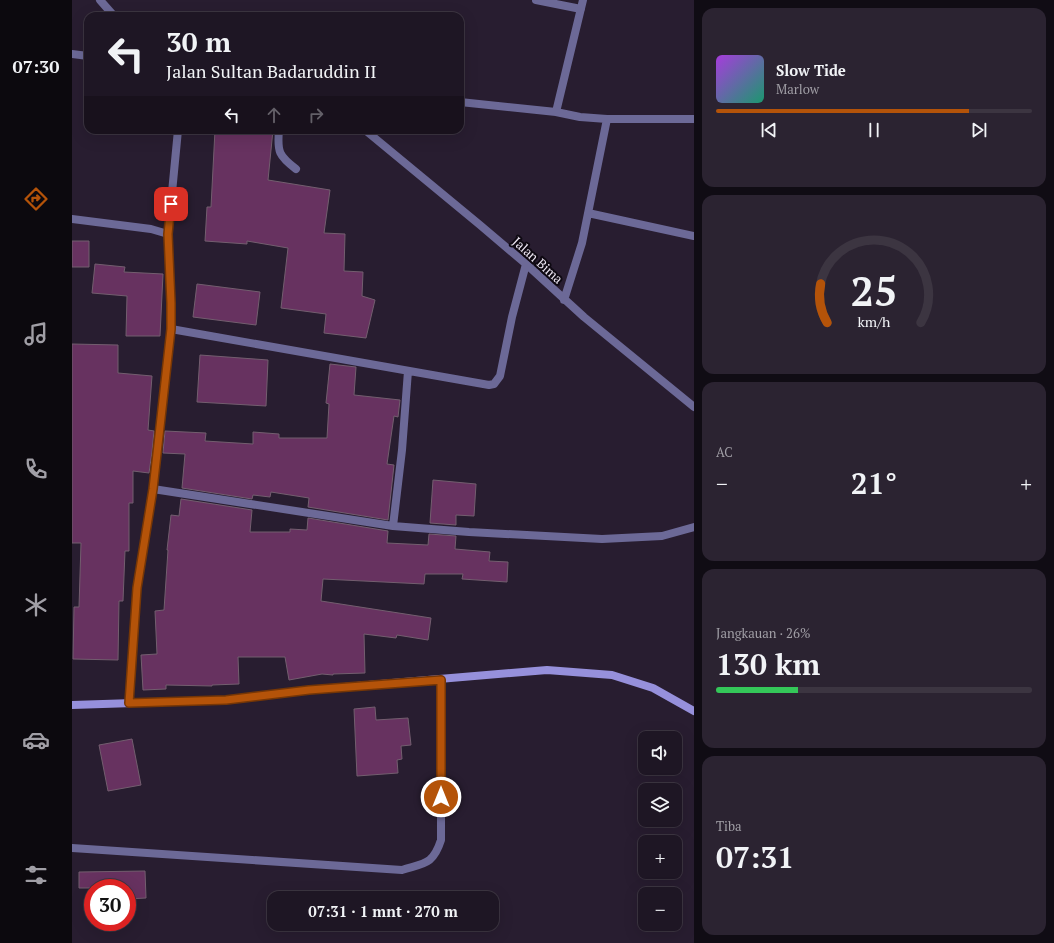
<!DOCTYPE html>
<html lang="id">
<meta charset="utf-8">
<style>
:root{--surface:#1e1624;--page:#2b2331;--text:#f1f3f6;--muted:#a19fa6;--line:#3c3541;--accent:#b45309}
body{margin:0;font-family:"PT Serif",serif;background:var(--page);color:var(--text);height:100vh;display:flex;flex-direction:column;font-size:15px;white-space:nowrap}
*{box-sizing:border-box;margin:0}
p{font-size:13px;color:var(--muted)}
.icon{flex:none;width:22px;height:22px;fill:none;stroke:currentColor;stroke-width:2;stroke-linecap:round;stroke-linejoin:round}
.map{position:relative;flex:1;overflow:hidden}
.sheet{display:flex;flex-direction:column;gap:8px;padding:8px;background:#100c14;width:360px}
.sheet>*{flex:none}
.top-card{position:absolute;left:12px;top:12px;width:380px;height:122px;border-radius:12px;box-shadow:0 4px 16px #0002,0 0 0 1px var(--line);background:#1e1624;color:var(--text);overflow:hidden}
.tools{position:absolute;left:566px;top:731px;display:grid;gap:8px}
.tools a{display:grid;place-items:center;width:44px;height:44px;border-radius:8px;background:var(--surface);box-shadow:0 4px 16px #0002,0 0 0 1px var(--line);font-size:20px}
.speed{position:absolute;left:12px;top:879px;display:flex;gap:8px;font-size:20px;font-weight:700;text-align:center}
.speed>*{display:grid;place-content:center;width:52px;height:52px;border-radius:50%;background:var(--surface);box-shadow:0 4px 16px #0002,0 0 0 1px var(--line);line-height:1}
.speed .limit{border:6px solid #d22;background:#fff;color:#111}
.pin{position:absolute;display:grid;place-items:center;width:34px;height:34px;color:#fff;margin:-17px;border-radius:8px;box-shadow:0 2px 6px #0006}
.me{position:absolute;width:44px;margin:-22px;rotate:0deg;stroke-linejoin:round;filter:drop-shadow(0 0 3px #0008)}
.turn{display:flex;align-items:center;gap:14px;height:84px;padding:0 16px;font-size:18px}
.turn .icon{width:52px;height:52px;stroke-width:2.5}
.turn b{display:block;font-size:28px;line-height:34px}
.lanes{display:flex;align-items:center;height:38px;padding:0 16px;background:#0003;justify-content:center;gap:20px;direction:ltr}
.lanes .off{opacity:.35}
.big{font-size:30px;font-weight:700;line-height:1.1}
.sheet .tile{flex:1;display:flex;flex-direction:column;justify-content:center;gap:6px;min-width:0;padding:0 14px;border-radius:12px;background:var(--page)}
.sheet .dial{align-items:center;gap:0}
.dial svg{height:104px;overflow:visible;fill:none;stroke:var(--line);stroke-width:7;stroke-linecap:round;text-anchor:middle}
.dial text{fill:var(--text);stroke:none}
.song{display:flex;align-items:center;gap:12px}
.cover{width:48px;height:48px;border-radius:6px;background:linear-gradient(135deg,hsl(280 70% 55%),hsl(160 70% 35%))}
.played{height:4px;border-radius:2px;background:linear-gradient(90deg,var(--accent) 80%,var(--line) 80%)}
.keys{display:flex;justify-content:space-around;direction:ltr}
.heat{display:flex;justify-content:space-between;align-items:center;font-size:22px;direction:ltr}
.charge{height:6px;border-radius:3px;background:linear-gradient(90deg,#34c759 26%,var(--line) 0)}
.trip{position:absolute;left:195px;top:891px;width:232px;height:40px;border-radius:12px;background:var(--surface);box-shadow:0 4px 16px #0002,0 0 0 1px var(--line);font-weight:700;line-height:40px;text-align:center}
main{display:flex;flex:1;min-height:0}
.tabs{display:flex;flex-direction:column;width:72px;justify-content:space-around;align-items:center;background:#0c090e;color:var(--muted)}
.tabs .icon{width:28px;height:28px}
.tabs .selected{color:var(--accent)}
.tabs b{font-size:18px;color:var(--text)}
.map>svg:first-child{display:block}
</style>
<main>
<nav class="tabs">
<b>07:30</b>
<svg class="icon selected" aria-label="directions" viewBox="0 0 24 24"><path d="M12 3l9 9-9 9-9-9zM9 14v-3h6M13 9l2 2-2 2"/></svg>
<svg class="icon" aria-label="music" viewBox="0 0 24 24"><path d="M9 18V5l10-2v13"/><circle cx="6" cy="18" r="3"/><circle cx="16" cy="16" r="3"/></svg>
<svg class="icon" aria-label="phone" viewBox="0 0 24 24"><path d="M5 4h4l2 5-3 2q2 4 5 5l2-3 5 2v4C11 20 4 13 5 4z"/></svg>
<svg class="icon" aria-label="climate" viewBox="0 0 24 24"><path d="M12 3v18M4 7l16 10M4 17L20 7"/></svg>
<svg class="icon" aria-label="car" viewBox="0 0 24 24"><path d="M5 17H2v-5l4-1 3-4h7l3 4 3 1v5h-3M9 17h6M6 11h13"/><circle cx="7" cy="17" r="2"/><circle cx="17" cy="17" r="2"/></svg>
<svg class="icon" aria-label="filters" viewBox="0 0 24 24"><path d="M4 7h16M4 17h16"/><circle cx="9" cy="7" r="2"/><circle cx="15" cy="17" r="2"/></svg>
</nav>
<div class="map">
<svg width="622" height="943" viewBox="0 0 622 943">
<rect width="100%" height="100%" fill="#281d30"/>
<path fill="#673260" stroke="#735e6f" d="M143,130h58l-5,50 62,10 -6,43 21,1 -1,37 19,1 -1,24 13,4 -9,38 -42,-5 2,-19 -45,-6 7,-60 -41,-7v3l-42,-3 2,-34h4z
M0,241h17v26h-17z
M23,264l30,3 -1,5 39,2 -3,62h-34l1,-40 -35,-3z
M125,284l63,8 -4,33 -63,-8z
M0,344l46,1v28l34,3 -4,54 6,1 -2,21 -3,21 -16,-2v32h-4v48h-4l-2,50h-4l-1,59 -45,-1 1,-52h5l2,-64h-9z
M128,355l68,5 -2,46 -69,-4z
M258,364l26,3 -2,28 46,5 -2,17 -4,-1 -7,48 7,1 -6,55 -80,-13 1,-9 -38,-6 -1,5 -17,-2 -1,4 -70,-11 3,-34 -22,-1 2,-22 41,2 -1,8 48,3v-12l26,2v4h48l2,-34 -3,-1z
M361,480l43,4 -2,32 -18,-1v10l-26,-2z
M109,499l71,11 -2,22h40v-3l17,1 1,-12 80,13 -1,12 41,2 1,-11 27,2 -1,13 35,3 -1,9 19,1 -1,20 -45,-3 1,-5h-38l-1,10 -101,-5 -2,22 110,17 -3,22 -31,-5 -1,3 -32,-4 1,39 -32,1v1l-11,-1 -33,6 -4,-23h-47l1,27 -27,1v1l-46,-1v4l-23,1 -2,-35 16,-1 -2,-43 9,-1 4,-60h-1l4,-35 8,1z
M303,707l1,13 32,-2 3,27 -10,1 1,13 -5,1 1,13 -41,3 -3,-67z
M60,739l9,46 -33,6 -9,-46z
M73,871l1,27 -19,1v-11h-48v-16z"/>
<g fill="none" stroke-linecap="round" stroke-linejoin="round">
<path stroke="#6c6997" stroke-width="8" d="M28,0l14,16
M464,0l45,9
M0,54l16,2
M388,102l96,10
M535,119h87
M207,130c-2,22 0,26 17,39
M293,130l115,95 46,39 58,53 110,90
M516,213l106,23
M0,219l79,10 17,5
M492,300l18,-57 25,-124 -27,-2 -24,-5 27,-112
M99,329l318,56 5,-1 6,-8 12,-59 14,-53
M81,489l240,37 76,6 133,7 60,-3 32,-9
M321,526l9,-76 6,-79
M57,703l8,-115 16,-99 18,-160v-26l-3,-69 10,-104
M0,848l330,22c22,-7 31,-5 39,-30v-160"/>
<path stroke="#9690db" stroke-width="8" d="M0,705l154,-5 83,-10 238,-20 65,5 41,13 41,23"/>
</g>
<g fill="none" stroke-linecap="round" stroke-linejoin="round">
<defs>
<path id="route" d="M99,204l-3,30 3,69v26l-18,160 -16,99 -8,115 97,-3 83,-10 132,-10v117"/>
</defs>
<use href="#route" stroke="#753606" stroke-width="10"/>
<use href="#route" stroke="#b45309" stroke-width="7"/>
</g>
<g text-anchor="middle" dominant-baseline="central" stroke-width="4" stroke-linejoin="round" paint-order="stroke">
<g font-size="13" fill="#ede6f3" stroke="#0e0912">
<text transform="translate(466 260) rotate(42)">Jalan Bima</text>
</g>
</g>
</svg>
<div class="tools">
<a><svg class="icon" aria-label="sound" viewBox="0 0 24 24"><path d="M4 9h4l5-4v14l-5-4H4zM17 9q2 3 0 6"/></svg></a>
<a><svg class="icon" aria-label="layers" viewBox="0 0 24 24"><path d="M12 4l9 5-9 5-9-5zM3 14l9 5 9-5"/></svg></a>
<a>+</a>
<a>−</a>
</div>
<div class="speed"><div class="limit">30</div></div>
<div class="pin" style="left:99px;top:204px;background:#d93025"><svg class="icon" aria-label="arrive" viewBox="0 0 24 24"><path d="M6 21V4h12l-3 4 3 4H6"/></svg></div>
<svg class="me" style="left:369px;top:797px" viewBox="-20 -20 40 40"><circle r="17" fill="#b45309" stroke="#fff" stroke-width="3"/><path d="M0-11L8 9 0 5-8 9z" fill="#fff"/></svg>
<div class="trip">07:31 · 1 mnt · 270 m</div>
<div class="top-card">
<div class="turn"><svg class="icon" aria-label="left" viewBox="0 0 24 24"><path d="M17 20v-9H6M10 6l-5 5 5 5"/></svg><div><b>30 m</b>Jalan Sultan Badaruddin II</div></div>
<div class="lanes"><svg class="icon" aria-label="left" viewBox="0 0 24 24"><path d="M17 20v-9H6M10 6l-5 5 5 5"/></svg><svg class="icon off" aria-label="ahead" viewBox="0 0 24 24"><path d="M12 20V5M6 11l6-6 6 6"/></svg><svg class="icon off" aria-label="right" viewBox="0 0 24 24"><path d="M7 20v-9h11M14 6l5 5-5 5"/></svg></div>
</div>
</div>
<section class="sheet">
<div class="tile">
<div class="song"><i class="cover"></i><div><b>Slow Tide</b><p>Marlow</p></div></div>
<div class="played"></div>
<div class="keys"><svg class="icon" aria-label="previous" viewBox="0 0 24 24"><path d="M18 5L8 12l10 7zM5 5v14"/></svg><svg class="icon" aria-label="pause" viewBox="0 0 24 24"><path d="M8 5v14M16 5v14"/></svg><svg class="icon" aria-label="next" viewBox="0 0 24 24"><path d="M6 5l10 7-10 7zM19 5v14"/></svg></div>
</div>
<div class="tile dial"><svg viewBox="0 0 100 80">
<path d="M14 69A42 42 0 1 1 86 69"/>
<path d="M14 69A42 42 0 0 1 9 39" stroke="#b45309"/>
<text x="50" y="56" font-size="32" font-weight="700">25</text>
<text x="50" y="72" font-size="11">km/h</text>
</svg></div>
<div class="tile"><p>AC</p>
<div class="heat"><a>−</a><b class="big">21°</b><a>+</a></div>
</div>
<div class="tile"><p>Jangkauan · 26%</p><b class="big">130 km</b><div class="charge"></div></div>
<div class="tile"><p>Tiba</p><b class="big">07:31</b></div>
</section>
</main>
